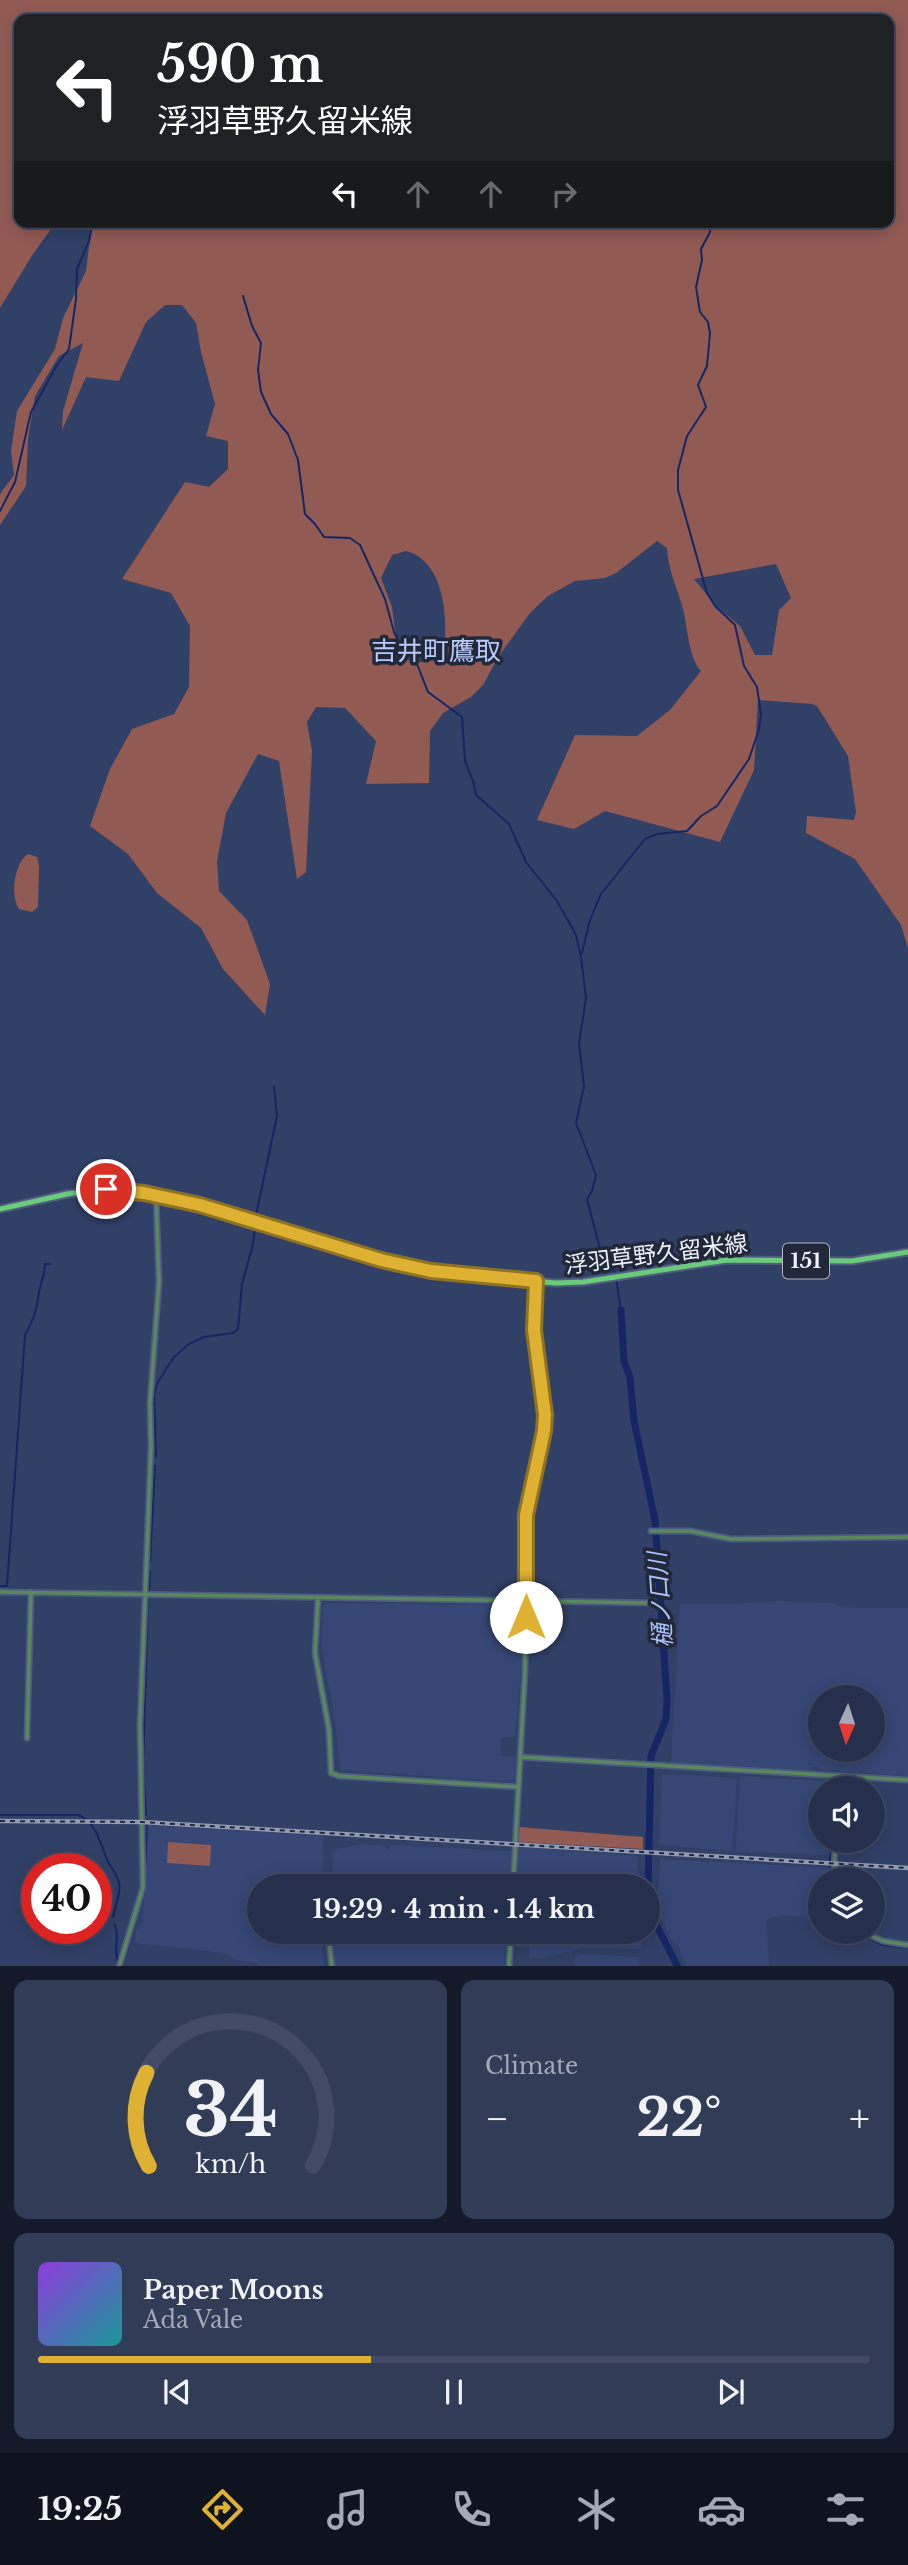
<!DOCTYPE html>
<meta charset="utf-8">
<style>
:root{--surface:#25304d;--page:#313c57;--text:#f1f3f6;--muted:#a3a9b6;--line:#424b65;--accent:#deb133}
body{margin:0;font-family:"Libre Baskerville","Noto Sans JP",serif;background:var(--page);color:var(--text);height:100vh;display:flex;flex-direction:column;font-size:26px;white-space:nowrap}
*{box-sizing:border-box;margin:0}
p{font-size:23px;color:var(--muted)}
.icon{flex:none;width:38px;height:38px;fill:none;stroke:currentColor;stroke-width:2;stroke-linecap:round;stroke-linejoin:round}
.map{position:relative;height:1966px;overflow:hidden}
.details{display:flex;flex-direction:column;gap:14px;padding:14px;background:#141a2a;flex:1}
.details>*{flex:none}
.banner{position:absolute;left:14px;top:14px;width:880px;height:214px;border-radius:14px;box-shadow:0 4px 18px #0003,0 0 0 2px var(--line);background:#202124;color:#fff;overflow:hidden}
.needle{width:46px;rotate:183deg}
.fabs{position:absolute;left:808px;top:1685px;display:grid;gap:14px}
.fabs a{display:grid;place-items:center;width:77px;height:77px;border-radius:50%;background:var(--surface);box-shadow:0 4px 18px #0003,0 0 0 2px var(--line);font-size:35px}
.speed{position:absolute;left:21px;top:1853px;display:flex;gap:14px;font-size:35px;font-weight:700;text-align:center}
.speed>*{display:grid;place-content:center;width:91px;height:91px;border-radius:50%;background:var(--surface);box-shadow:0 4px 18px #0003,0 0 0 2px var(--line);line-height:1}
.speed .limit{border:10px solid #d22;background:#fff;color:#111}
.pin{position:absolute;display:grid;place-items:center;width:60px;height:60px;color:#fff;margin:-30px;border:4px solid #fff;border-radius:50%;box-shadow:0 2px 7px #0007}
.me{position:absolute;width:77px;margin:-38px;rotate:0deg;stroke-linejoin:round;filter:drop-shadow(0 0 5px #0008)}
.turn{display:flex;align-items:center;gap:24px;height:147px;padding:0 28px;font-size:32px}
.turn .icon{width:91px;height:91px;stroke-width:2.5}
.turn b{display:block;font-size:49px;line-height:60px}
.lanes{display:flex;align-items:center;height:66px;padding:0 28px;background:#0003;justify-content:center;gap:35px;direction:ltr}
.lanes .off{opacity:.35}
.big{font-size:52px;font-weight:800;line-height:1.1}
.details .tile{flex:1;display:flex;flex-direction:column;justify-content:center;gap:10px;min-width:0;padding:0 24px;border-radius:14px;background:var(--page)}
.details .dial{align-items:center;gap:0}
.dial svg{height:182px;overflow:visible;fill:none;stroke:var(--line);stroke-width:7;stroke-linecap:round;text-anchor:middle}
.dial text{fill:var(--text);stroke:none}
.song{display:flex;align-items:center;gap:21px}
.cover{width:84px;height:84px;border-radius:10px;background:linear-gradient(135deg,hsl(270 70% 55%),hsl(180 70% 35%))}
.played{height:7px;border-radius:4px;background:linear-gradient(90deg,var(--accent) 40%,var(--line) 40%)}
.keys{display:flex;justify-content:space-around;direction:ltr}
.heat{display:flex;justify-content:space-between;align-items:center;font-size:38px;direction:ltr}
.details .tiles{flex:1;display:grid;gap:14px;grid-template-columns:1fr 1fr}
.tile:last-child{grid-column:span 2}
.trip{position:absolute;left:247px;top:1874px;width:413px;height:70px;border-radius:35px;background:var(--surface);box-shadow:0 4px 18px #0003,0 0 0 2px var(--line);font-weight:800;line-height:70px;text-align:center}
.tab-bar{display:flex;height:112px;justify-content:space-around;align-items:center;background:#0f131f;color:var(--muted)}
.tab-bar .icon{width:49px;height:49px}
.tab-bar .active{color:var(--accent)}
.tab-bar b{font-size:32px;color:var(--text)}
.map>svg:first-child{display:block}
</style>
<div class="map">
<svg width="908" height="1967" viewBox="0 0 908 1967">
<rect width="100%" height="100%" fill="#314067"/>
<path fill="#364775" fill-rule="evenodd" d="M779,1601l54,2 9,4 16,1h50v168l-76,-5 -7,2 -8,-6h-4l-7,5 -135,-8 9,-160h46zM821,1698h52v52h-52z
M326,1603l191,2 5,5 -1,56 -6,71h-14v19l15,1 -1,21 -5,4 -170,-12 -4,-42 -14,-78 1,-44z
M662,1774l75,4 -5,73 -73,-6z
M740,1776l90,6 2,6h-11v53h8v14l-93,-3z
M148,1825l175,11 -1,50h-63v46h61l4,34h-65l-3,-3 -23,-4 -8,-6 -90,-10 1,-12 7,-9z
M361,1844l19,1 10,5 1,-5 120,6 -2,35h-176l-1,-36z
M518,1847l119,9 3,30h-124z
M660,1859l172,9 -1,11 -10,1v38l-40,-3 -15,5 3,46h-83l-8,-21 -6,-3 -15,-33z
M330,1932h176l-2,34h-171z
M529,1932h112v17l-58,-1 -40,10h-14z
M583,1954l56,3v9h-64v-10z"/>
<path fill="#915b54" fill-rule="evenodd" d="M0,0h908v948l-7,-23 -46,-66 -49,-26 1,-17 47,4 2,-8 -8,-56 -31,-50 -5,-2 -54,-4 -4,70 -34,72 -115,-31 -31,18 -37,-9 38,-85 62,1 33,-26 31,-39c-14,-15 -13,-49 -20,-69 -6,-19 -13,-34 -14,-54l-10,-7 -41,32 -11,5 -30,3 -27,15 -18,17 -31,43 -16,29 -12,12 -28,16 -13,18 -1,52 -63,1 10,-43 -31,-33 -29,-1 -9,15 5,29 -6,121 -9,7 -18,-118 -21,-7 -32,59 -9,48 2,30 28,29 23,64 -5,31 -42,-46 -22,-41 -44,-35 -29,-39 -38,-28 20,-57 22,-40 42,-15 15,-27 1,-61 -19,-33 -49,-14 63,-97 24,5 19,-18v-28l-22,-5 9,-32 -14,-52 -5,-29 -14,-18h-17l-19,17 -27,59 -33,-4 -24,53 1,-19 20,-68 -24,13 -24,40 -7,43 -2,47 -26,39v-31l14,-19 -3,-24 6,-40 38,-62 8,-31 23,-47 6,-49h797v-203h-870v203h37l-23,32 -33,54zM406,551c39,10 42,68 38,101 -14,13 -32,14 -46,1l-6,-46 -11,-29 11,-23zM776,564l15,34 -12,12 -7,45h-17l-15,-29 -24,-20 -22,-27z
M28,854l9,3 2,9 -1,41 -6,5 -13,-3c-9,-13 -5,-46 9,-55z
M518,1827l125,10v12l-126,-7z
M168,1842l43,3 -1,21 -43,-3z"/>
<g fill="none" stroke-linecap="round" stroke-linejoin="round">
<path stroke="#152665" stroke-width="2" d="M243,296l9,30 9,17 -3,27 3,22 10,22 17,20 10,26 7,54 10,10 9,13 26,1 10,7 25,54 9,33 11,21 10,6 13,33 34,25 3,44 8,20 3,14 33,29 17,38 31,39 19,34 5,22 5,41 -7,46 5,42 -8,37 20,52 -4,16 -5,8 13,50 15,23 6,38
M0,511l15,-29 16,-70 26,-47 12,-16 7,-50 1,-30 12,-28 4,-19
M582,953l8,-33 11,-26 44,-55 12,-5 30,-3 14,-15 16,-10 32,-47 10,-30 2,-14 -4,-28 -13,-21 -9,-41 -20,-19 -8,-13 -29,-103v-20l9,-34 19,-29 -8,-22 9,-19 3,-33 -2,-11 -8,-10 -4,-25 6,-27 -1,-11 9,-17 1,-10
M255,1220l22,-104 -3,-29
M156,1457l-2,-63 4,-12 16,-25 15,-13 15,-7 29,-4 5,-4 4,-45 11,-40 2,-17
M150,1562l5,-96
M0,1586h7l18,-251c10,-19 11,-22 14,-43 2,-10 6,-17 6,-28h5
M149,1591l1,-20
M0,1815h79c17,8 22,29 28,45 4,9 11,14 12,24 2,11 -4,22 -6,33
M146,1815l-3,-51 5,-167
M830,1861l2,-20
M830,1866l1,7
M144,1894l3,-74
M115,1925c5,12 -2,25 3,37
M856,1932l27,13 25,3
M122,1967l11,-37"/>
<path stroke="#152665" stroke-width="7" d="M621,1310l3,52 6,15 4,44 21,99 12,179 -1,20 -15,37 -3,133
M648,1909l30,58"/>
<defs>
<path id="tertiary" d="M651,1531h39l41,8 177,-2
M0,1592l655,11
M318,1598l-3,55 14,77 2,43 8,3 180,11
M27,1738l4,-146
M520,1757l388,23
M836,1788v-12
M834,1880l1,-39
M513,1886l12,-215 1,-156 18,-84 1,-16 -11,-85 2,-49
M328,1932l4,35
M862,1932l21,9 25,4
M119,1967l24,-80 -3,-163 11,-277 -1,-44 9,-121 -3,-87
M509,1967l2,-35"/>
<path id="primary" d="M0,1209l67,-15 38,-5 39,4 56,12 96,31 108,30 46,8 106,9 27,-1 144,-22 125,1 56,-9"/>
</defs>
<use href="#tertiary" stroke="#4f5c7f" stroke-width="7"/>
<use href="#primary" stroke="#4f5c7f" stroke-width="9"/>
<use href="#tertiary" stroke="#5a8760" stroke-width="3.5"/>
<use href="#primary" stroke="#6acb7a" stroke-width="5"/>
<defs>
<path id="rail" d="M0,1821l142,1 766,46"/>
</defs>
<use href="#rail" stroke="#909ab2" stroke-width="4.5"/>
<use href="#rail" stroke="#21283a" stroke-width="2" stroke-dasharray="5" stroke-linecap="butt"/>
</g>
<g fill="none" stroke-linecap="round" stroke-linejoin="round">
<defs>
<path id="route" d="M106,1189l38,4 56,12 181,55 50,11 105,10 -2,49 11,85 -1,16 -18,84v102"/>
</defs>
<use href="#route" stroke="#907321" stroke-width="18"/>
<use href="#route" stroke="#deb133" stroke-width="12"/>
</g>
<g text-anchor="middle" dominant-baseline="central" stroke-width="7" stroke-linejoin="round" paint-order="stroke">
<rect fill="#21283a" stroke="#b0b5c1" stroke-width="2" x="783" y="1243.5" width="46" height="35" rx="5"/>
<g font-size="21" font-weight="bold" fill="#edf1fb">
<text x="806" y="1261">151</text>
</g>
<g font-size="23" fill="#edf1fb" stroke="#21283a">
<text transform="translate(656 1254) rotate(-7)">浮羽草野久留米線</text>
</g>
<g font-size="24" font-style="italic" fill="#acc3fd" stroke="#21283a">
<text transform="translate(660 1600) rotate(-94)">樋ノ口川</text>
</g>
<g font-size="26" fill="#b7cafa" stroke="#21283a">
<text x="436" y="651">吉井町鷹取</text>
</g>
</g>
</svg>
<div class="fabs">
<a><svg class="needle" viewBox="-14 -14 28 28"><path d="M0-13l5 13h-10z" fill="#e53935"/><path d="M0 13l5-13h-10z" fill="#a3a9b6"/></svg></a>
<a><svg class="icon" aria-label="sound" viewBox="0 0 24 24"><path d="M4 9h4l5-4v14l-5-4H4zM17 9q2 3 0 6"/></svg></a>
<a><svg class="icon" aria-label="layers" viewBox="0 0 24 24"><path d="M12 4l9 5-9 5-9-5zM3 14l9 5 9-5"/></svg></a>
</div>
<div class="speed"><div class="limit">40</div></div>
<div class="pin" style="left:106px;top:1189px;background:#d93025"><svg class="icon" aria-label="arrive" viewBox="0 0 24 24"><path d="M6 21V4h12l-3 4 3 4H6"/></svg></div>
<svg class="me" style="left:526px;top:1617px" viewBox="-20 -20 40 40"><circle r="19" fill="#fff"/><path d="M0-13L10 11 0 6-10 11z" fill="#deb133"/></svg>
<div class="trip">19:29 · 4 min · 1.4 km</div>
<div class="banner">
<div class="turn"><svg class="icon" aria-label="left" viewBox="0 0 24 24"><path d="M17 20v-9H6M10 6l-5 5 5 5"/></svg><div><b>590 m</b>浮羽草野久留米線</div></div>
<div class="lanes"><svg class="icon" aria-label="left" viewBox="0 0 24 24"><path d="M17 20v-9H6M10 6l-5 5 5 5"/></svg><svg class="icon off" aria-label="ahead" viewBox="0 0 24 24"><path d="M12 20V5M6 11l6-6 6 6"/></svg><svg class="icon off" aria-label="ahead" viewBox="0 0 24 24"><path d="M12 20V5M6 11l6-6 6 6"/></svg><svg class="icon off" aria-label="right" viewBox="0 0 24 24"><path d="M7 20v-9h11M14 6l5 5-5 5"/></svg></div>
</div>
</div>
<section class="details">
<div class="tiles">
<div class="tile dial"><svg viewBox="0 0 100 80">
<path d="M14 69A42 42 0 1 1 86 69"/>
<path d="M14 69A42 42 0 0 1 13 28" stroke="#deb133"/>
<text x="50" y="56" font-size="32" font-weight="700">34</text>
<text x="50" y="72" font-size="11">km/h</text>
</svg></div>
<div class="tile"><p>Climate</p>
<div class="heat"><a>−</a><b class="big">22°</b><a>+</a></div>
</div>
<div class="tile">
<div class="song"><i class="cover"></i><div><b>Paper Moons</b><p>Ada Vale</p></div></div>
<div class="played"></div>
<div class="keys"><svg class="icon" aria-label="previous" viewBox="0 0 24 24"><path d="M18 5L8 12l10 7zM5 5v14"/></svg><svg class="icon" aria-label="pause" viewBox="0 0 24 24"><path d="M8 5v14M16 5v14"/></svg><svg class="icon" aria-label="next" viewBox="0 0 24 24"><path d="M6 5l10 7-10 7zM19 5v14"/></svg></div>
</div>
</div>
</section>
<nav class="tab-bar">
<b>19:25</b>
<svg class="icon active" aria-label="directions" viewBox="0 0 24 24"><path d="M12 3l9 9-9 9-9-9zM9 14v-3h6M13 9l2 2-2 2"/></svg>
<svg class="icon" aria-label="music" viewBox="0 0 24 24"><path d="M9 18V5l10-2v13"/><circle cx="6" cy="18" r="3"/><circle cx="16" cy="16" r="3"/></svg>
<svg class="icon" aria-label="phone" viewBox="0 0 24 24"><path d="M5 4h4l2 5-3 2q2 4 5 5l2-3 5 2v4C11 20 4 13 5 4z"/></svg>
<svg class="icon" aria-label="climate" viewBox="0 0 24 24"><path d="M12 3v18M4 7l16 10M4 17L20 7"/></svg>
<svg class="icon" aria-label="car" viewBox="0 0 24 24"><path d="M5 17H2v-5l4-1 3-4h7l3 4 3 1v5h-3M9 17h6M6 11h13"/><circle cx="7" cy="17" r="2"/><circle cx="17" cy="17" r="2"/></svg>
<svg class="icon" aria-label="filters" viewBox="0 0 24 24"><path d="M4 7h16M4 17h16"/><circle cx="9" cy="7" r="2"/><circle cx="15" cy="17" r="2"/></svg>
</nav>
